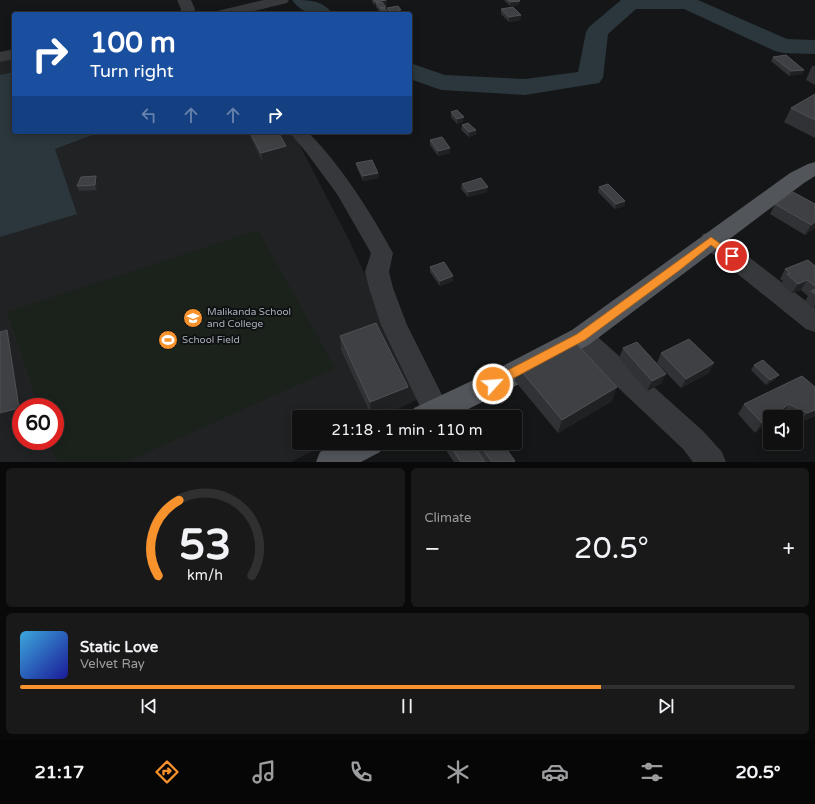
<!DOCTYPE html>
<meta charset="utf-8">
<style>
:root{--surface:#101011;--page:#19191a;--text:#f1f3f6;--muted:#9c9d9f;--line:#303031;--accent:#f7922d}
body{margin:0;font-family:"Varela Round",sans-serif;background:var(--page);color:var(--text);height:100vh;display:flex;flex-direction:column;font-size:15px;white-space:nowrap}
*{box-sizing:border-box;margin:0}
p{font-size:13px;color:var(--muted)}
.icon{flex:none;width:22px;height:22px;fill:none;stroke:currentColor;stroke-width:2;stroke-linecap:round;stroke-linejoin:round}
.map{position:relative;height:462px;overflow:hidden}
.panel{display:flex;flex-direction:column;gap:6px;padding:6px;background:#090909;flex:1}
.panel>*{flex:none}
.banner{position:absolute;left:12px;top:12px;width:400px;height:122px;border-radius:4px;box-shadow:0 2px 10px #0003,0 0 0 1px var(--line);background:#1a4fa0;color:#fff;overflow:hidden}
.buttons{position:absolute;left:763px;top:410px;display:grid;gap:8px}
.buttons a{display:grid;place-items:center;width:40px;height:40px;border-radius:4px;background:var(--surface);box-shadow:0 2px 10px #0003,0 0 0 1px var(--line);font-size:20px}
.speed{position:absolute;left:12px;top:398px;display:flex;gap:8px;font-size:20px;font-weight:700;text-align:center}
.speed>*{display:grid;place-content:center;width:52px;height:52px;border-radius:50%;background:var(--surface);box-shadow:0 2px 10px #0003,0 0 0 1px var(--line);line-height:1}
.speed .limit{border:6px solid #d22;background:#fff;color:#111}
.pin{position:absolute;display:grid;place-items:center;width:34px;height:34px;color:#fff;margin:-17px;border:2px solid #fff;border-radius:50%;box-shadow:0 1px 4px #0007}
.me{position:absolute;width:44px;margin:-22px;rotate:64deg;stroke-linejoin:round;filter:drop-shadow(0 0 3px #0008)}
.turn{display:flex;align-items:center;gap:14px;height:84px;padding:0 12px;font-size:18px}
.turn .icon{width:52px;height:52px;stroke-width:2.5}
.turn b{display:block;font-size:28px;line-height:34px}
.lanes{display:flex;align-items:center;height:38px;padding:0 12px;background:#0003;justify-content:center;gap:20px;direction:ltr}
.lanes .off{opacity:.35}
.big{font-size:30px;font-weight:600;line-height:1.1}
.panel .tile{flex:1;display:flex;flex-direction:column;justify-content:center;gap:6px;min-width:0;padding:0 14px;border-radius:6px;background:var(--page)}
.panel .dial{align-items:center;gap:0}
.dial svg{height:104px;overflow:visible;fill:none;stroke:var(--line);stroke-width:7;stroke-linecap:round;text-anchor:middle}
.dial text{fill:var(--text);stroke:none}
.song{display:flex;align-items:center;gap:12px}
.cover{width:48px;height:48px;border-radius:6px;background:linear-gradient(135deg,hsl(200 70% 55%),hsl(240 70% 35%))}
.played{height:4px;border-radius:2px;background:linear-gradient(90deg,var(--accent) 75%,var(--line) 75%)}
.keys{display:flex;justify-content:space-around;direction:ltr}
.heat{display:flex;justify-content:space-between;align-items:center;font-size:22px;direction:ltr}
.panel .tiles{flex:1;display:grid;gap:6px;grid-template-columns:1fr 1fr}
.tile:last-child{grid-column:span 2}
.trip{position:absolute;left:292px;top:410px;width:230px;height:40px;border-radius:4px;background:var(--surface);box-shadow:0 2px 10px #0003,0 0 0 1px var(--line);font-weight:600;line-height:40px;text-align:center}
.tab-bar{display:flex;height:64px;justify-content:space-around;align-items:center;background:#060607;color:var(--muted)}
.tab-bar .icon{width:28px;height:28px}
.tab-bar .on{color:var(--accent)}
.tab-bar b{font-size:18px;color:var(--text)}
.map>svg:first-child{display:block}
</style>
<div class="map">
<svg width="815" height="462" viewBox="0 0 815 462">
<rect width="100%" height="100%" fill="#151617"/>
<path fill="#212224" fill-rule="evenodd" d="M14,57v75h277l7,10 51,98 73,157 -40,20h-83v26h30l-38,19h-291v-401zM21,407h34v34h-34z"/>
<path fill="#1b221b" d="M258,230l77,138 -209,94h-69l-7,-21h5v-34h-16l-32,-95z"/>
<path fill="#2b373c" d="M14,72v60h86l-45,17 22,65 -77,23v-162z"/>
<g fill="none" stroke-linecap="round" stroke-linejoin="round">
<path fill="#2b373c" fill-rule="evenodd" d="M292,0c18,0 30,0 41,14 -18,0 -29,2 -41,-14z
M621,0h77l89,39 28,1v14l-32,-1 -8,-2 -91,-42h-48l-28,25 -5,44 -4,5 -74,12 -84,-5 -31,-11v-16l35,12 80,4 53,-7 8,-40 3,-5z"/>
<path fill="#36383c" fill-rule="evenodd" d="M177,0h14l4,9 -1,5h-14l1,-5z
M264,0h25l-2,3 -46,11h-26l2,-3z
M14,49v10l-14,3v-10z
M289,132h19c35,36 61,78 85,121l-4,19 4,16 14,37 43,86 -3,6h-22l-44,-92 -12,-37 -4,-16 6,-19 -34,-59 -31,-42z
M711,232l8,2 96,74v24l-9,-3 -103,-83 -3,-6 3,-6z
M581,327l9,3 113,101 19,21 4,10h-33l-10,-13 -111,-105 -4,-7 4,-7z"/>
<path fill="#52565b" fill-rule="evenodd" d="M815,162v14l-11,7 -214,161 -73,41 -65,32h-42l4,-9 83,-39 75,-39 218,-157 18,-9z
M340,443h45l-5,9 -19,10h-45l4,-10z"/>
</g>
<path fill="#313235" d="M372,0h15v4l-3,1 3,6v-3l14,5 1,1h-14l-1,-1v1h-6l-5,-7v-1h-1l-3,-4z
M504,0h15v5l-9,1z
M501,9l20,6 -1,5 -11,2 -8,-8z
M773,57l31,13 -2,4 -13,2 -18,-15z
M812,66h3v19l-9,-5z
M815,94v44l-31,-16 7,-14z
M451,112l12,10 -6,2 -6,-7z
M462,125l14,9 -7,3 -8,-7z
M248,132h30l8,14 2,10 -25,7z
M430,140l20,13 -12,3 -8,-11z
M356,163l22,10 1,5 -16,3 -6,-13z
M98,181l-1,9 -18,1 -2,-5z
M462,184l25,8 -19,5 -7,-8z
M599,187l26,14 -1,5 -9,3 -17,-17z
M775,204l40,24 -10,7 -35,-21z
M815,266v40l-2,2 -8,-7 3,-5 -7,-6 -9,3 -11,-9 2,-3 -3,-2 5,-10z
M430,267l23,9v5l-13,5 -10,-14z
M340,336l68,65 -37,14 -30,-65z
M623,348l39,35 -15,8 -28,-33z
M661,353l48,20 -28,15 -24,-25z
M754,365l21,15 -9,5 -15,-15z
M518,367l94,34 -54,32 -43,-52z
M815,387v29l-16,7 -3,-2v-4h-7l-6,-4 -6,4h-7l-15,16 -17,-19 6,-10z
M441,443h61l13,19h-61z"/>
<path fill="#202123" d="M387,0v4l-9,2 -2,-3v3h-1v-4z
M520,1l-1,4 -9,1v-4z
M383,12h4v2h-4z
M521,15l-1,5 -11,2v-5z
M804,70l-2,4 -13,2 2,-5z
M464,117l-1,5 -6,2v-5z
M476,130v4l-7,3v-5z
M286,146l2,10 -25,7 -2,-10z
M450,148v5l-12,3v-5z
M378,173l1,5 -16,3v-5z
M96,176l2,5 -1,9 -2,-5z
M488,187l-1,5 -19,5v-5z
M625,201l-1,5 -9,3 1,-5z
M815,222v6l-10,7 6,-10z
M453,276v5l-13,5v-5z
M807,280l-6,10 -9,3 6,-9z
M7,330l9,14 11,63h-6v17l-21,6v-17z
M714,363l-5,10 -28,15 5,-9z
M666,374l-4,9 -15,8 5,-10z
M779,375l-4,5 -9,5 4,-5z
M408,387v14l-37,14 -1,-13z
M617,387l-5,14 -54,32 4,-13z
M789,404l-6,9 -6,4h-6z
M815,410v6l-16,7 8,-10z
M770,418v4l-15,11 7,-10z"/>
<path fill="#3e4043" stroke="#4e5155" d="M374,0h12l-11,2z
M508,0h11l1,1 -10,1z
M382,2l4,5 -6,1 -4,-5z
M398,6l3,4h-2l3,4h-13l-1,-1 3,-1 -4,-4z
M513,7l8,8 -12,2 -8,-8z
M380,8h5l2,4h-4z
M786,55l18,15 -13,1 -18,-14z
M815,94v26l-24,-12z
M457,110l7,7 -7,2 -6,-7z
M468,123l8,7 -7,2 -7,-7z
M250,132h28l8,14 -25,7z
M442,137l8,11 -12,3 -8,-11z
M372,160l6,13 -15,3 -7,-13z
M96,176l-1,9 -18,1 4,-9z
M481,178l7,9 -20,5 -6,-8z
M608,184l17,17 -9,3 -17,-17z
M793,192l22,12v18l-4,3 -36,-21z
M808,260l7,6v20l-8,-6 -9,4 -11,-10 3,-1 -5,-4z
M444,262l9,14 -13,5 -10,-14z
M815,289v5l-4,-3z
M376,323l32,64 -38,15 -30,-66z
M7,330l12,78 -19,5v-81z
M571,338l46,49 -55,33 -44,-53z
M689,339l25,24 -28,16 -25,-26z
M637,342l29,32 -14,7 -29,-33z
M763,360l16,15 -9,5 -16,-15z
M802,376l13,11v23l-8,3 -18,-9 -18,13h-1v1l-8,5 -18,-19z
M449,411l4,6h-14z
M448,443h24l13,19h-24z
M478,443h24l13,18 -2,1h-21z"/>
<path fill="#f7922d" stroke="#a15f1d" d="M711,237l24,17 2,2 -2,3h-6l-18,-14 -31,25 -95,70 -88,47 -4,1 -4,-1 -1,-3 1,-4 88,-46z"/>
<defs>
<symbol id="school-disc" viewBox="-11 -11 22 22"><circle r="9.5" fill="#f7922d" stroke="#101112"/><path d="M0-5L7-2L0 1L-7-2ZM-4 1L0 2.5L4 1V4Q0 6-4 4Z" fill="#fff"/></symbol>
<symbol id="stadium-disc" viewBox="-11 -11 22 22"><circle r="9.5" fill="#f7922d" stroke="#101112"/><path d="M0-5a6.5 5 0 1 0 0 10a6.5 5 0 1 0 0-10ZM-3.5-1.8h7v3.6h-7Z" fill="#fff"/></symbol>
</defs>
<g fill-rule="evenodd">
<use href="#school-disc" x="182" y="307" width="22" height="22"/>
<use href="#stadium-disc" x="157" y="329" width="22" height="22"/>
</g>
<g text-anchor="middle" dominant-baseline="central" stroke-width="4" stroke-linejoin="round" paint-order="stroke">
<g font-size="10" fill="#a7afb8" stroke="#101112" text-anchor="start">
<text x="207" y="312">Malikanda School<tspan x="207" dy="12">and College</tspan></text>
<text x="182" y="340">School Field</text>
</g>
</g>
</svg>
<div class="buttons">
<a><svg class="icon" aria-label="sound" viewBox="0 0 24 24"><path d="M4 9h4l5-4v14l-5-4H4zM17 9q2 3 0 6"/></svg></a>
</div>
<div class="speed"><div class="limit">60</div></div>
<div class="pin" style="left:732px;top:256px;background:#d93025"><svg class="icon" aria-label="arrive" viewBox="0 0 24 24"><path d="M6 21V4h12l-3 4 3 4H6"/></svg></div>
<svg class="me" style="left:493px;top:384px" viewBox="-20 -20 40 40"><circle r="17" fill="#f7922d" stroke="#fff" stroke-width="3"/><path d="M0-11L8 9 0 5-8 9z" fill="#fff"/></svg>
<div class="trip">21:18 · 1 min · 110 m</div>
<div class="banner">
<div class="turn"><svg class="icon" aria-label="right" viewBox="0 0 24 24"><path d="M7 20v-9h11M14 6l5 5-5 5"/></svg><div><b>100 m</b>Turn right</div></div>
<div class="lanes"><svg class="icon off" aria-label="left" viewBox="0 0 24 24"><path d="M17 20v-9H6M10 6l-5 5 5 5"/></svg><svg class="icon off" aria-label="ahead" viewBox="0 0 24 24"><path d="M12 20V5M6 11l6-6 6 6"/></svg><svg class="icon off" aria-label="ahead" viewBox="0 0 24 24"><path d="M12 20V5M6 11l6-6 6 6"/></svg><svg class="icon" aria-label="right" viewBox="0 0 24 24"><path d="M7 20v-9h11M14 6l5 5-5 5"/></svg></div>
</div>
</div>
<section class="panel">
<div class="tiles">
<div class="tile dial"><svg viewBox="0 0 100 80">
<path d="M14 69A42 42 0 1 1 86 69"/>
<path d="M14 69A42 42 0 0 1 30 11" stroke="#f7922d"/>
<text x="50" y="56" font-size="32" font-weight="700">53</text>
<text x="50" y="72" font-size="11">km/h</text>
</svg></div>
<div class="tile"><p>Climate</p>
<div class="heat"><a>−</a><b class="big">20.5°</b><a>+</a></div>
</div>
<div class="tile">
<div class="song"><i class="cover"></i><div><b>Static Love</b><p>Velvet Ray</p></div></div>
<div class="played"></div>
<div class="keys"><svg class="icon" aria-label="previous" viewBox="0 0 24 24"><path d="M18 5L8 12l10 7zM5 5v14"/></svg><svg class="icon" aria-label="pause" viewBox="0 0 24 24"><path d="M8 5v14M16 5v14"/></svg><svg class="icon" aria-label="next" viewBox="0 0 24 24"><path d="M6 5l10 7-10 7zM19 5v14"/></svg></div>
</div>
</div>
</section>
<nav class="tab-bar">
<b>21:17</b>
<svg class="icon on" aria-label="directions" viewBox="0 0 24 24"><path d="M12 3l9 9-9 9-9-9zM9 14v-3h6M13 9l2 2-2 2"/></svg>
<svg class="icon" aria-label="music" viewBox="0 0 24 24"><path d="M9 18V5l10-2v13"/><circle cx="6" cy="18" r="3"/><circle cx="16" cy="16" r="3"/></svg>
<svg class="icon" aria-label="phone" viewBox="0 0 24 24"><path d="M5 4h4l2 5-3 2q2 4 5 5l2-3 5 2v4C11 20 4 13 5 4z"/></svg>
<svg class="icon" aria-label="climate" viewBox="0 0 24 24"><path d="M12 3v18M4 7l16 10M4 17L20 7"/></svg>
<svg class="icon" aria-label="car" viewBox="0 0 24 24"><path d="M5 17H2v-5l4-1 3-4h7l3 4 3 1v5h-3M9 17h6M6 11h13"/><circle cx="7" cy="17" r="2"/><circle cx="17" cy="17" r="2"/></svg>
<svg class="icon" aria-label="filters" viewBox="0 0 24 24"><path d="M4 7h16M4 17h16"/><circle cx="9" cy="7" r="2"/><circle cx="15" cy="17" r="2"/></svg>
<b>20.5°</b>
</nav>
